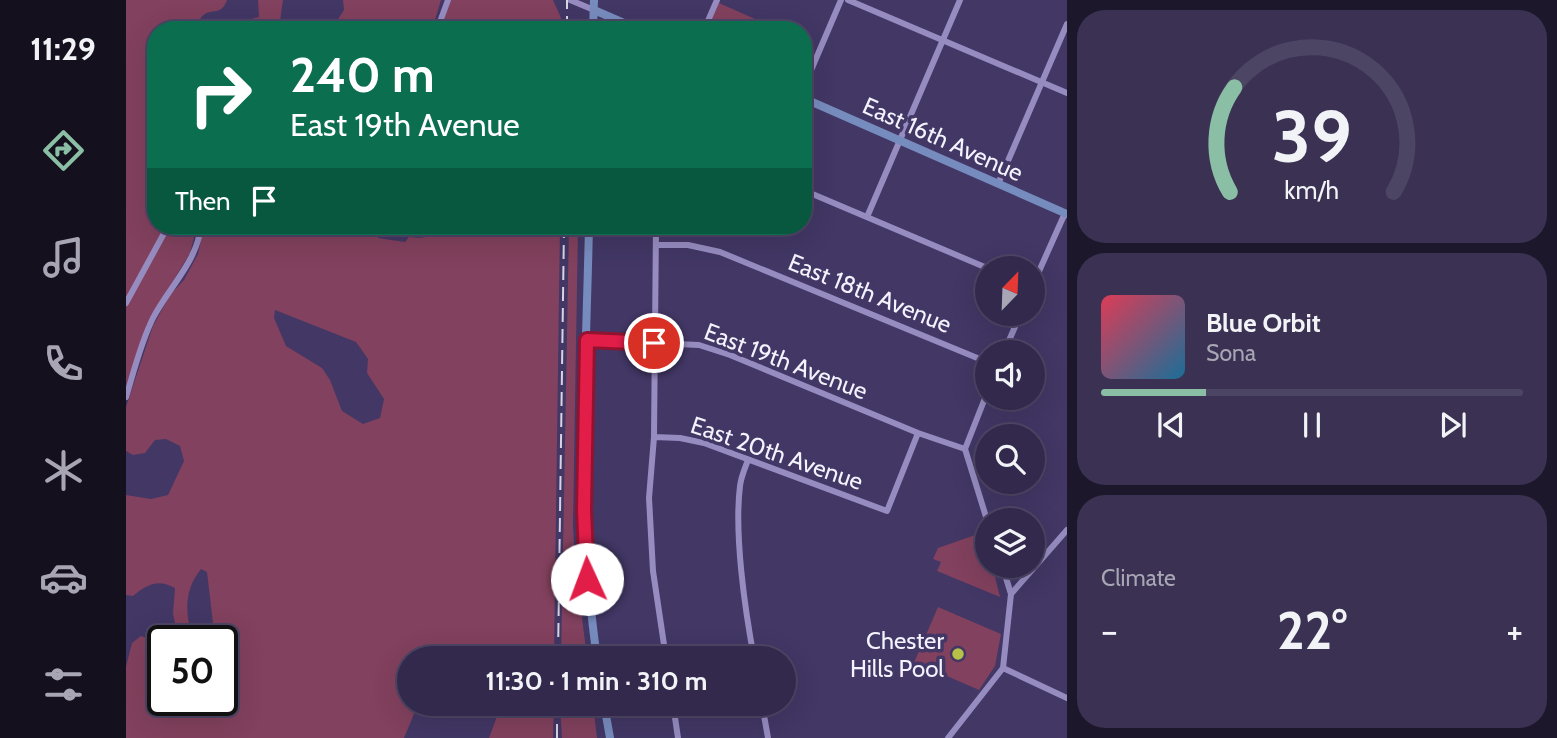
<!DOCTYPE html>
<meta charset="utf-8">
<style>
:root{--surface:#32294c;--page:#3a3153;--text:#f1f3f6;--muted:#a8a6b5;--line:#4d4564;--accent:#8abfa5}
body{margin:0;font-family:Cabin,sans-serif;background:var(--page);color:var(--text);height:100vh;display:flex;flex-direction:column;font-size:26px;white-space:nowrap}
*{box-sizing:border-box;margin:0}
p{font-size:23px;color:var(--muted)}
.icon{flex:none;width:38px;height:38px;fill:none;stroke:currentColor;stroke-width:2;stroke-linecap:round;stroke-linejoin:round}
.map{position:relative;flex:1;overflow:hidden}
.details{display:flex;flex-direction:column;gap:10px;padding:10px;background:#1c172a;width:490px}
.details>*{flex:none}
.top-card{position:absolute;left:21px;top:21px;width:665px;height:214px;border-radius:28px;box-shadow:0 7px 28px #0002,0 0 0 2px var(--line);background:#0b6e4f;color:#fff;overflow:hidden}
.needle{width:46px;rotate:23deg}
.fabs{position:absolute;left:849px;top:256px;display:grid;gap:14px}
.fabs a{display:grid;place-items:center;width:70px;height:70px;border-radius:50%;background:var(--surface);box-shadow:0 7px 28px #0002,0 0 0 2px var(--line);font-size:35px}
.speed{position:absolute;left:21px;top:625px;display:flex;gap:14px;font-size:35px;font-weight:700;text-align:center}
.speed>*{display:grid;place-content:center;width:91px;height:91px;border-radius:50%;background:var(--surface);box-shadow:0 7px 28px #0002,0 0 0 2px var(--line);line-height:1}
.speed .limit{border:4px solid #111;border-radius:10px;background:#fff;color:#111}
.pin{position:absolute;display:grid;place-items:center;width:60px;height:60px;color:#fff;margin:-30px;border:4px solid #fff;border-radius:50%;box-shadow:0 2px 7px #0007}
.me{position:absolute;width:77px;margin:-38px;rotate:358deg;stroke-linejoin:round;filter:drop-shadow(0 0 5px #0008)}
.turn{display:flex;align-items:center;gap:24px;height:147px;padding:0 28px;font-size:32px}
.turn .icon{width:91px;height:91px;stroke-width:2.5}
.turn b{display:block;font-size:49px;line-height:60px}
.then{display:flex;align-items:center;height:66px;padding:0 28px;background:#0003;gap:14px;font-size:26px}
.big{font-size:52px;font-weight:700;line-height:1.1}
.details .tile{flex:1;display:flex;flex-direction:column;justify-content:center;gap:10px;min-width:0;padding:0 24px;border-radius:28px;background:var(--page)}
.details .dial{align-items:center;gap:0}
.dial svg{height:182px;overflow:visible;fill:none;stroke:var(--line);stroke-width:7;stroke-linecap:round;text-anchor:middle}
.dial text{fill:var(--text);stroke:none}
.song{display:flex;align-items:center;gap:21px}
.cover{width:84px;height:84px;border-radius:10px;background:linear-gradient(135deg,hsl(350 70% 55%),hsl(200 70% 35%))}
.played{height:7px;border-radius:4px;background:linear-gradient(90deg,var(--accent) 25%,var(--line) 25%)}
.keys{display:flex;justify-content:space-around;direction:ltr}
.heat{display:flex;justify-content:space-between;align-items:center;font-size:38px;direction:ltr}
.trip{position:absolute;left:271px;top:646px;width:399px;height:70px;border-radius:35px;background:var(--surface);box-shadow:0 7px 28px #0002,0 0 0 2px var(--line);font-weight:700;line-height:70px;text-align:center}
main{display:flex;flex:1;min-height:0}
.tab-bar{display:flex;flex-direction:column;width:126px;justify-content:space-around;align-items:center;background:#14101e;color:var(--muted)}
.tab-bar .icon{width:49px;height:49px}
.tab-bar .on{color:var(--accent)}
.tab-bar b{font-size:32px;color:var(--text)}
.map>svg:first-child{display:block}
</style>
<main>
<nav class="tab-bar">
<b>11:29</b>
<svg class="icon on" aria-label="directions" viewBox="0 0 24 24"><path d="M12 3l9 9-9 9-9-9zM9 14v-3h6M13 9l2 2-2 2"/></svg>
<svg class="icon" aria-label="music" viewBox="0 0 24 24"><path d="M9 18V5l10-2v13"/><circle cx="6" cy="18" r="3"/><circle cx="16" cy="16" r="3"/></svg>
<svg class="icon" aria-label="phone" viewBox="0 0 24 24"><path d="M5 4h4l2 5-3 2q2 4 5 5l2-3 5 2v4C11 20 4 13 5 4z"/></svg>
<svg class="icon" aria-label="climate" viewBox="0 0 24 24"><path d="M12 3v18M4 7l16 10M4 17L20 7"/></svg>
<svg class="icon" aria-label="car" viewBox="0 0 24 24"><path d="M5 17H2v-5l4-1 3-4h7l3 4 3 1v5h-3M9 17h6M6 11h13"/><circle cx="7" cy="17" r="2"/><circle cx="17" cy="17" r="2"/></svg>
<svg class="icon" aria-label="filters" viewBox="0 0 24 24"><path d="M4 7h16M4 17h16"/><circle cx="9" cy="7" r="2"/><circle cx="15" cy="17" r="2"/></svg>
</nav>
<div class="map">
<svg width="941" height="738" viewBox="0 0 941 738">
<rect width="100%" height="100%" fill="#423765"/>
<path fill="#82415e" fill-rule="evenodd" d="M0,0h101c-7,20 -20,3 -29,23l6,7h-48v196h41l-7,27 -43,71 -21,62z
M132,0h25l-3,21 2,9h-39v-9l16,-4z
M217,0h98l-9,30h-101l13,-20z
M325,0h102l8,18v12h-121z
M593,3l61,27h-73z
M78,226h173l1,12 27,4 4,-5c13,1 22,3 27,-11h124l-6,432h-144v46h8l-14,34h-278v-71l6,-24 9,-7 18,7 4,4v53h59v-60h-7l-8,-68 -6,-3c-15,19 -16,37 -11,60l-3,5 -10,-3 -4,-17 2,-26c-17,-10 -29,-3 -42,8l-7,-1v-100l25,4 17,-4 16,-34 -4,-15 -14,-7 -11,1 -10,13 -12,2 -7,-4v-44l27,-81 17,-31 14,-15 14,-26zM149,310l81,32 12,17 -1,14 17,26 -4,19 -17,6 -21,-13 -12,-31 -8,-12 -36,-22 -12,-28z
M443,226h9l-5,299 2,37 12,96h-26z
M855,533l6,18v14h5l8,32 -63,-26 4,-9 -8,-3 5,-11z
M812,607l63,27 -6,32 -16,24 -53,-23 -4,2 -9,-4z
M356,704h72l-1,34h-64l10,-27z
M434,704h33l4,34h-35z"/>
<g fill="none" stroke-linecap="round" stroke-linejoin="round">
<path stroke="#968cc0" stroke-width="6" d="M444,0l24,10
M722,0l219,93
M311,30l11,-30
M578,30l13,-30
M677,89l38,-89
M872,184l69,-160
M677,190l184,78
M741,217l93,-217
M530,226l-2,211 -5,61 4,73 13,87
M530,245h32l32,7 267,110
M906,287l33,-74
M0,303l42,-77
M461,340l112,5 31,10 188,78 47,16
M878,352l17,-39
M861,393l-22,56 22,71
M0,397c8,-26 15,-55 27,-79 16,-31 44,-56 48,-92
M528,437l26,1 24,5 183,68 31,-78
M622,460c-3,8 -7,17 -8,26 -6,48 5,124 14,172
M876,565l9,29
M877,668l64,30
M547,704l5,34
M636,704l6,34
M822,738l55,-70 8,-74 56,-64"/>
<path stroke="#778cbe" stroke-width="8" d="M468,10l46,20
M467,30l1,-30
M677,98l264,116
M463,226c-3,143 -13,289 8,432
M478,704l6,34"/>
<path stroke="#d7d4e5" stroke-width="2" stroke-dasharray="14 7" stroke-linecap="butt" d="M441,30v-30
M432,658l6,-432
M431,738v-34"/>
</g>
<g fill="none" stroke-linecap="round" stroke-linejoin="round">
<defs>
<path id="route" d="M461,579l-3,-69 3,-170 67,3"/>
</defs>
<use href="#route" stroke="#92132f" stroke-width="18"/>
<use href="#route" stroke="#e11d48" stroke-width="12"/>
</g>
<circle fill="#b8c147" stroke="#423765" stroke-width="2.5" cx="832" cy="654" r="7"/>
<g text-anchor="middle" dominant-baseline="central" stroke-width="7" stroke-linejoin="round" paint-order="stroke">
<g font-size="24" fill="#f3f2fd" stroke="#423765">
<text transform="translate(817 139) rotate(24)">East 16th Avenue</text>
<text transform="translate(744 293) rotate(22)">East 18th Avenue</text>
<text transform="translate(660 361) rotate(21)">East 19th Avenue</text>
<text transform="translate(651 453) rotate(19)">East 20th Avenue</text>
</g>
<g font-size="24" fill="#f3f2fd" stroke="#423765" text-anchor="end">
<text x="818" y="640">Chester<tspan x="818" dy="28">Hills Pool</tspan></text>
</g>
</g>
</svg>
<div class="fabs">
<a><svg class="needle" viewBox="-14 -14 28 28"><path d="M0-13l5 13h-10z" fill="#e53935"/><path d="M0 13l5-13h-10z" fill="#a8a6b5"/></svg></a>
<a><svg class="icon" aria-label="sound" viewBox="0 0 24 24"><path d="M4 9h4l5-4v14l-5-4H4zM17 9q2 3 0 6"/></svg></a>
<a><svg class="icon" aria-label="search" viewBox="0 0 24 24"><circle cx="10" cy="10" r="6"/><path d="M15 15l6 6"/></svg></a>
<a><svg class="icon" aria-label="layers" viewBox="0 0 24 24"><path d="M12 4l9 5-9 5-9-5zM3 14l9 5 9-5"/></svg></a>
</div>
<div class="speed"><div class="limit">50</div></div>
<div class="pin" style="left:528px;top:343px;background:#d93025"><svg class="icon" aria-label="arrive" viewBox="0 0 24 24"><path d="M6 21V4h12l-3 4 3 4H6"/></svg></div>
<svg class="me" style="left:461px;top:579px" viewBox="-20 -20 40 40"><circle r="19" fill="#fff"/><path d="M0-13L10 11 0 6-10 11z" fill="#e11d48"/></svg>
<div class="trip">11:30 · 1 min · 310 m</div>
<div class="top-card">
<div class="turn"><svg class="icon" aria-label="right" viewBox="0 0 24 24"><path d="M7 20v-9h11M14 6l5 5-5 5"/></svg><div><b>240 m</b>East 19th Avenue</div></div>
<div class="then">Then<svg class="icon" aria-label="arrive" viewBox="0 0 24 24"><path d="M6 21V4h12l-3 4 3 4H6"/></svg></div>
</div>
</div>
<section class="details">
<div class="tile dial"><svg viewBox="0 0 100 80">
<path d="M14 69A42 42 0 1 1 86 69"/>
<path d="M14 69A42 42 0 0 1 16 23" stroke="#8abfa5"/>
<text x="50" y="56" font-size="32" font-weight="700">39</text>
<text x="50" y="72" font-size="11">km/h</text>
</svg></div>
<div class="tile">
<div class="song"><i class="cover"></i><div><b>Blue Orbit</b><p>Sona</p></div></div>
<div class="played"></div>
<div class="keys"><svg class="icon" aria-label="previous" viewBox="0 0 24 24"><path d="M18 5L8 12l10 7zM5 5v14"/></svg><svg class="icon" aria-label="pause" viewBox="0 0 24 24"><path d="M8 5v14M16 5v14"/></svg><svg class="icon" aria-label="next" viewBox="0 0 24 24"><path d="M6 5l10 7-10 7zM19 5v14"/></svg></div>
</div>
<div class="tile"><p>Climate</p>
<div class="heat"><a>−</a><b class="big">22°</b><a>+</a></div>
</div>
</section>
</main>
